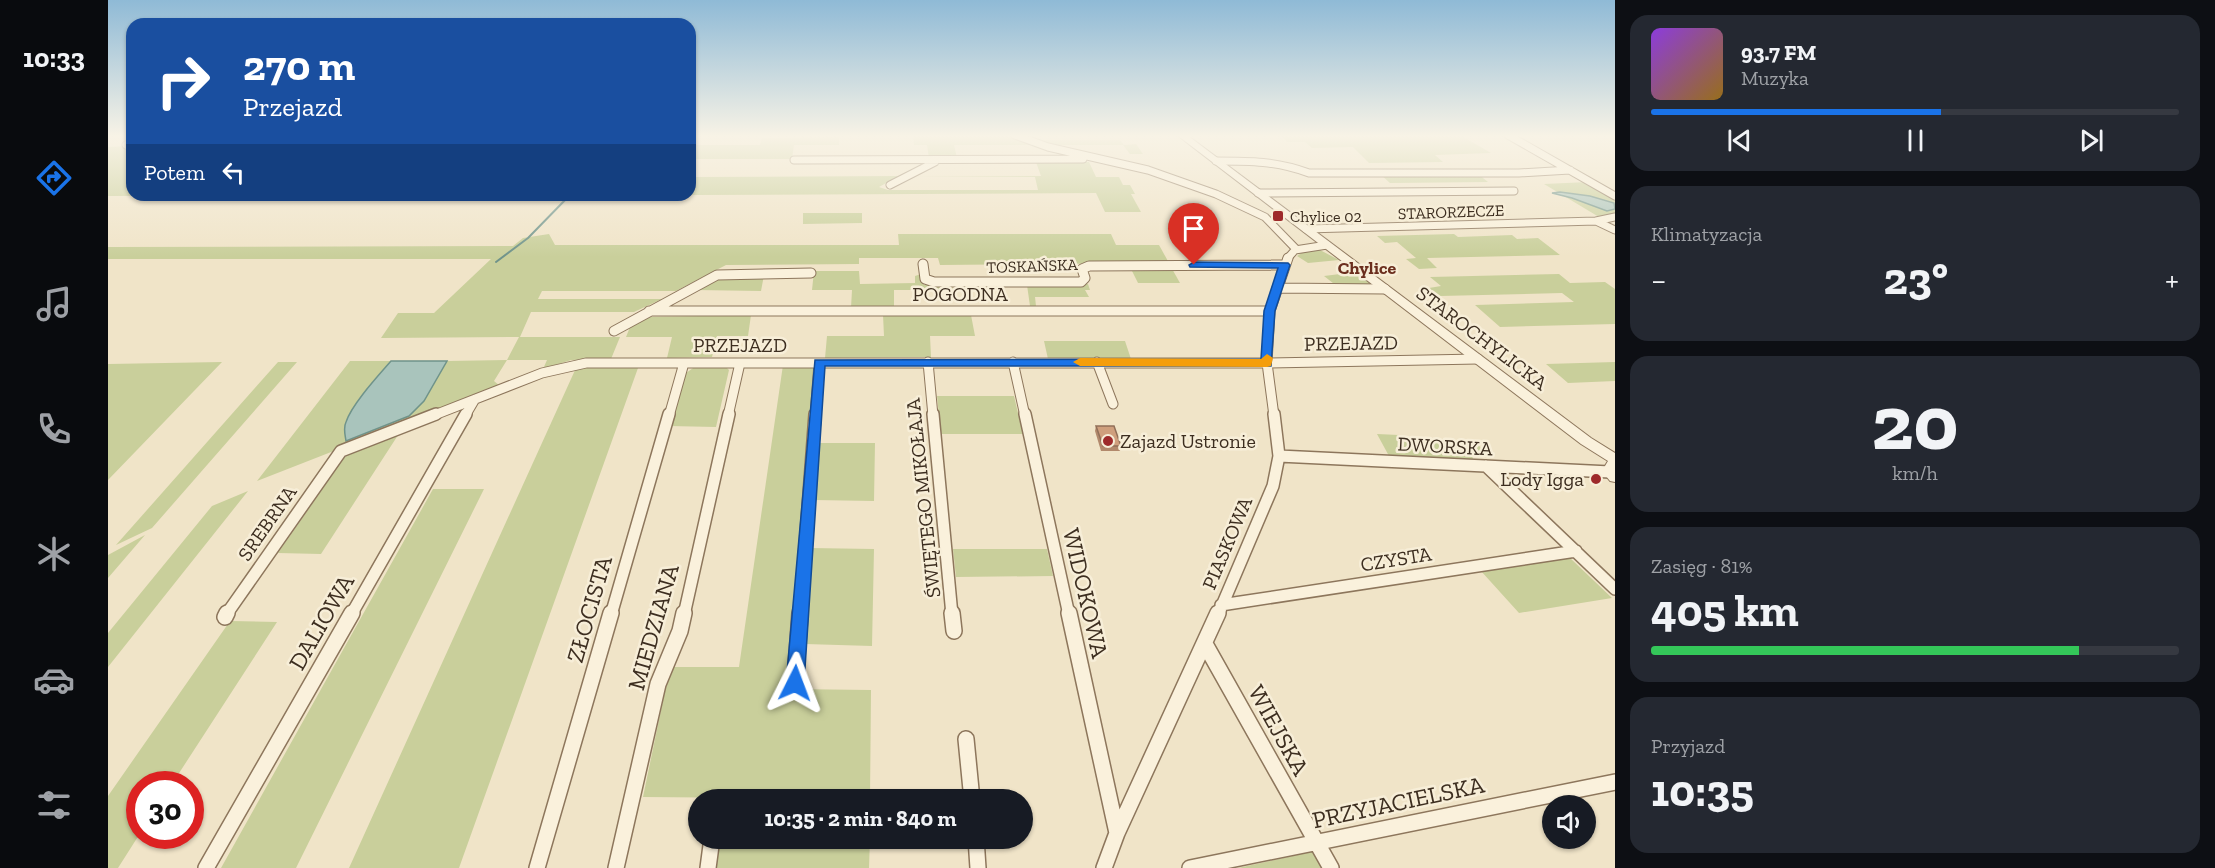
<!DOCTYPE html>
<html lang="pl">
<meta charset="utf-8">
<style>
:root{--surface:#171b24;--page:#242831;--text:#f1f3f6;--muted:#9ea1a6;--line:#363941;--accent:#1a73e8}
body{margin:0;font-family:"Zilla Slab",serif;background:var(--page);color:var(--text);height:100vh;display:flex;flex-direction:column;font-size:22px;white-space:nowrap}
*{box-sizing:border-box;margin:0}
p{font-size:20px;color:var(--muted)}
.icon{flex:none;width:33px;height:33px;fill:none;stroke:currentColor;stroke-width:2;stroke-linecap:round;stroke-linejoin:round}
.map{position:relative;flex:1;overflow:hidden}
.panel{display:flex;flex-direction:column;gap:15px;padding:15px;background:#0d0f14;width:600px}
.panel>*{flex:none}
.banner{position:absolute;left:18px;top:18px;width:570px;height:183px;border-radius:18px;box-shadow:0 2px 4px #0004;background:#1a4fa0;color:#fff;overflow:hidden}
.fabs{position:absolute;left:1434px;top:795px;display:grid;gap:12px}
.fabs a{display:grid;place-items:center;width:54px;height:54px;border-radius:50%;background:var(--surface);box-shadow:0 2px 4px #0004;font-size:30px}
.speed{position:absolute;left:18px;top:771px;display:flex;gap:12px;font-size:30px;font-weight:700;text-align:center}
.speed>*{display:grid;place-content:center;width:78px;height:78px;border-radius:50%;background:var(--surface);box-shadow:0 2px 4px #0004;line-height:1}
.speed .limit{border:9px solid #d22;background:#fff;color:#111}
.pin{position:absolute;display:grid;place-items:center;width:51px;height:51px;color:#fff;margin:-62px -26px;border-radius:50% 50% 50% 0;rotate:-45deg;box-shadow:0 0 6px #0007}
.pin .icon{rotate:45deg}
.me{position:absolute;width:66px;margin:-33px;rotate:3deg;stroke-linejoin:round;filter:drop-shadow(0 0 4px #0008)}
.turn{display:flex;align-items:center;gap:21px;height:126px;padding:0 18px;font-size:27px}
.turn .icon{width:78px;height:78px;stroke-width:2.5}
.turn b{display:block;font-size:42px;line-height:51px}
.then{display:flex;align-items:center;height:57px;padding:0 18px;background:#0003;gap:12px;font-size:22px}
.big{font-size:45px;font-weight:800;line-height:1.1}
.panel .card{flex:1;display:flex;flex-direction:column;justify-content:center;gap:9px;min-width:0;padding:0 21px;border-radius:18px;background:var(--page)}
.panel .dial{align-items:center;gap:0}
.dial b{font-size:78px;line-height:1}
.song{display:flex;align-items:center;gap:18px}
.cover{width:72px;height:72px;border-radius:9px;background:linear-gradient(135deg,hsl(270 70% 55%),hsl(40 70% 35%))}
.played{height:6px;border-radius:3px;background:linear-gradient(90deg,var(--accent) 55%,var(--line) 55%)}
.keys{display:flex;justify-content:space-around;direction:ltr}
.heat{display:flex;justify-content:space-between;align-items:center;font-size:33px;direction:ltr}
.charge{height:9px;border-radius:4px;background:linear-gradient(90deg,#34c759 81%,var(--line) 0)}
.trip{position:absolute;left:580px;top:789px;width:345px;height:60px;border-radius:30px;background:var(--surface);box-shadow:0 2px 4px #0004;font-weight:800;line-height:60px;text-align:center}
main{display:flex;flex:1;min-height:0}
.dock{display:flex;flex-direction:column;width:108px;justify-content:space-around;align-items:center;background:#090b0e;color:var(--muted)}
.dock .icon{width:42px;height:42px}
.dock .active{color:var(--accent)}
.dock b{font-size:27px;color:var(--text)}
.map>svg:first-child{display:block}
</style>
<main>
<nav class="dock">
<b>10:33</b>
<svg class="icon active" aria-label="directions" viewBox="0 0 24 24"><path d="M12 3l9 9-9 9-9-9zM9 14v-3h6M13 9l2 2-2 2"/></svg>
<svg class="icon" aria-label="music" viewBox="0 0 24 24"><path d="M9 18V5l10-2v13"/><circle cx="6" cy="18" r="3"/><circle cx="16" cy="16" r="3"/></svg>
<svg class="icon" aria-label="phone" viewBox="0 0 24 24"><path d="M5 4h4l2 5-3 2q2 4 5 5l2-3 5 2v4C11 20 4 13 5 4z"/></svg>
<svg class="icon" aria-label="climate" viewBox="0 0 24 24"><path d="M12 3v18M4 7l16 10M4 17L20 7"/></svg>
<svg class="icon" aria-label="car" viewBox="0 0 24 24"><path d="M5 17H2v-5l4-1 3-4h7l3 4 3 1v5h-3M9 17h6M6 11h13"/><circle cx="7" cy="17" r="2"/><circle cx="17" cy="17" r="2"/></svg>
<svg class="icon" aria-label="filters" viewBox="0 0 24 24"><path d="M4 7h16M4 17h16"/><circle cx="9" cy="7" r="2"/><circle cx="15" cy="17" r="2"/></svg>
</nav>
<div class="map">
<svg width="1507" height="868" viewBox="0 0 1507 868">
<rect width="100%" height="100%" fill="#f0e4c8"/>
<path fill="#c9cf9b" d="M805,135h97l26,10h-82l3,13h-28l-2,-13h-13z
M1173,135h179l31,18 -56,2 8,7 -74,1 -16,-16 -41,1 -7,-6h-18z
M731,137v8h-45l-2,14h-102v-14h70l2,-7h4z
M924,140h88l4,5 12,-1 7,10h-13l-7,-9h-71z
M24,146v49h312l-336,1v-49z
M928,162h53l7,15h23l4,8h7l5,9h-4l10,18h-36l-9,-19 -406,2v-18l209,-1 -20,11 9,3h150l-3,-13h-122l128,-1z
M1272,174h98l10,8 -98,1z
M1480,182l27,16v16l-16,3 -55,-33z
M695,213h59v10l-59,1z
M441,234l6,11h344l-1,-11h213l5,11h43l10,18 -229,2 -2,-7h-79v6l-133,1 -50,26h-134l-4,8h124l-28,13h-103l-11,25h100l-9,22 -40,1 -28,9 4,-9h-40l-13,21 6,5 -243,95 93,-120h41c-16,18 -52,55 -45,79l63,-24 15,-15 23,-40 60,-1 12,-23 -138,1 17,-25h36l57,-54h-383v-12l400,-1h5l10,-8z
M1346,234l4,3 54,-2 5,4 21,-1 22,17 -133,3 10,10 -18,1 -13,-10 10,-1 -19,-16 -12,1 -8,-7z
M1212,250l19,10 -31,3 -11,-7 6,-4z
M1022,267h41l9,16h-42z
M706,271h45l1,13 55,-1v-7l6,-2 3,11h28l1,5h-59v18h-43l1,-18h-40z
M1248,272l19,15h-37l-14,-11z
M1451,274l11,9 35,-1 10,7v35l-115,3 -25,-22 99,-3 -12,-9 -122,3 -11,-8 12,-2 -11,-9z
M656,275l-3,16 -66,-1 19,-12z
M980,284l2,6h-5l4,7h-54l1,9h-6l-3,-21z
M643,315l-3,21h-31l-5,21 -45,1 5,-21h-46l4,-10 15,-10z
M775,315h88l4,21h-45l1,21 -106,1 2,-22h57z
M936,341h81l6,18h-83z
M114,362l-114,118v-116z
M170,362h19l-145,166 -36,17z
M1507,362v19l-47,2 -22,-19z
M675,365l29,1 3,2 -8,68 2,22 -21,231 83,1 -1,109 -227,-2 27,-130h69z
M499,366l31,2 -179,500h-110l227,-500z
M588,366h29l4,4 -13,57 -47,-1 17,-53z
M829,396h77l9,38h-82z
M294,429l-81,125 -43,-1 66,-95 15,-12z
M1269,434l22,1 3,5 75,3 10,13h-15l1,3 -84,-3z
M711,443h56l-1,58 -60,-1z
M325,489h51l-188,379h-75z
M140,491l-140,176v-34l104,-127z
M37,535l-37,43v-23z
M702,548l64,1 -2,97 -67,-2z
M845,549h94l6,27 -97,1z
M1461,557l43,41 -93,15 -38,-42z
M122,621l47,1 -105,162h-32l-1,51 -21,33h-10v-72z
M611,839h151l-1,29h-154z
M1207,851l9,17h-86z"/>
<path fill="#a9c4bc" stroke="#6f938a" stroke-width="1.5" d="M1452,192l30,4 24,7 1,6 -8,2 -35,-13 -20,-5z
M283,361h56l-23,40 -15,15 -63,25c-1,-7 -3,-13 0,-19 6,-18 32,-46 45,-61z"/>
<g fill="none" stroke-linecap="round" stroke-linejoin="round">
<path stroke="#6f938a" stroke-width="2" d="M388,262l32,-24 42,-43"/>
<defs>
<path id="minor-far3" d="M907,135l33,12 100,23 68,24 49,23 31,32
M1400,135l107,61
M18,145l6,-3
M686,160l289,-1
M1108,161c35,0 60,0 93,12h210l51,-3
M782,185l45,-23
M1150,193l256,-2
M1507,217l-19,4 19,9
M1198,229l290,-8
M1179,259l8,-9 32,-5"/>
<path id="minor-far2" d="M815,264l2,15 9,3h147l4,-4 -3,-9 7,-3 196,-1
M1169,288l108,1
M541,311h621
M506,331l103,-56 94,-2
M820,362l5,54
M905,362l12,54
M989,362l16,42
M324,416l110,-43 44,-10h681l211,-4
M357,416l10,-17
M561,416l15,-53
M620,416l12,-53
M707,416l4,-53
M1166,416l-7,-53 3,-52 18,-53"/>
<path id="minor-far1" d="M825,414l19,201
M917,414l44,201
M1171,456l331,16
M1378,466l129,123
M1113,605l355,-54
M118,615l115,-164 95,-37
M243,615l115,-201
M503,615l58,-201
M576,615l45,-201
M692,615l15,-201
M1110,615l55,-129 6,-30 -5,-42"/>
<path id="minor" d="M844,613l2,18
M961,613l48,220
M117,617l2,-4
M1097,644l126,224
M687,683l5,-70
M858,739l6,61
M868,838l2,30
M98,868l146,-255
M429,868l74,-255
M508,868l42,-184 22,-53 4,-18
M600,868l4,-30
M996,868l13,-35 101,-220
M1082,868l425,-86"/>
<path id="tertiary" d="M1069,135h10l404,303 24,15v29l-5,-1 -8,-10 6,-10 -27,-17z"/>
</defs>
<use href="#minor-far3" stroke="#8d765c" stroke-width="9"/>
<use href="#minor-far2" stroke="#8d765c" stroke-width="11"/>
<use href="#minor-far1" stroke="#8d765c" stroke-width="14"/>
<use href="#minor" stroke="#8d765c" stroke-width="18"/>
<use href="#tertiary" stroke="#8d765c" stroke-width="2"/>
<use href="#minor-far3" stroke="#faf1dc" stroke-width="7"/>
<use href="#minor-far2" stroke="#faf1dc" stroke-width="9"/>
<use href="#minor-far1" stroke="#faf1dc" stroke-width="11"/>
<use href="#minor" stroke="#faf1dc" stroke-width="15"/>
<use href="#tertiary" fill="#faf1dc" fill-rule="evenodd"/>
</g>
<path fill="#b2896c" d="M988,426l25,20 -1,5h-19l-6,-20z"/>
<path fill="#cf9f7d" stroke="#916f58" stroke-width="1.5" d="M988,426h18l7,20h-18z"/>
<linearGradient id="sky" x2="0" y2="1"><stop stop-color="#8fbad6"/><stop offset="0.53" stop-color="#f8f3e6"/><stop offset="1" stop-color="#f8f3e6" stop-opacity="0"/></linearGradient>
<rect width="1507" height="257" fill="url(#sky)"/>
<path fill="#1a73e8" stroke="#114b97" stroke-width="1.5" d="M1086,262l94,1 2,2 -15,46 -4,55h-446l-21,317 -3,6 -6,2 -6,-2 -3,-6 29,-323 446,-1 3,-48 14,-43 -88,-1 -1,-2z"/>
<path fill="#f59e0b" d="M1159,354l6,4 -2,8 -4,1 -187,-1 -7,-4 7,-4 181,1z"/>
<g fill="#9e2a2b" stroke="#f7eed8" stroke-width="2">
<rect x="1164" y="210" width="12" height="12" rx="3"/>
<circle cx="1000" cy="441" r="6"/>
<circle cx="1488" cy="479" r="6"/>
</g>
<g text-anchor="middle" dominant-baseline="central" stroke-width="5" stroke-linejoin="round" paint-order="stroke">
<g font-size="16" fill="#3d2e20" stroke="#f7eed8">
<text transform="translate(1343 212) rotate(-2)">STARORZECZE</text>
<text transform="translate(924 266) rotate(-2)">TOSKAŃSKA</text>
</g>
<g font-size="16" fill="#3d2e20" stroke="#f7eed8" text-anchor="start">
<text x="1182" y="216">Chylice 02</text>
</g>
<g font-size="18" font-weight="bold" fill="#6b2e1e" stroke="#f7eed8">
<text x="1259" y="268">Chylice</text>
</g>
<g font-size="20" fill="#3d2e20" stroke="#f7eed8">
<text x="852" y="294">POGODNA</text>
<text transform="translate(1374 338) rotate(37)">STAROCHYLICKA</text>
<text transform="translate(1243 343) rotate(-1)">PRZEJAZD</text>
<text x="632" y="345">PRZEJAZD</text>
<text transform="translate(1337 446) rotate(3)">DWORSKA</text>
<text transform="translate(815 498) rotate(-96)">ŚWIĘTEGO MIKOŁAJA</text>
<text transform="translate(159 523) rotate(-55)">SREBRNA</text>
<text transform="translate(1119 543) rotate(-67)">PIASKOWA</text>
<text transform="translate(1288 559) rotate(-9)">CZYSTA</text>
</g>
<g font-size="20" fill="#3d2e20" stroke="#f7eed8" text-anchor="start">
<text x="1012" y="441">Zajazd Ustronie</text>
<text x="1476" y="479" text-anchor="end">Lody Igga</text>
</g>
<g font-size="24" fill="#3d2e20" stroke="#f7eed8">
<text transform="translate(978 593) rotate(77)">WIDOKOWA</text>
<text transform="translate(481 609) rotate(-74)">ZŁOCISTA</text>
<text transform="translate(213 622) rotate(-60)">DALIOWA</text>
<text transform="translate(545 627) rotate(-74)">MIEDZIANA</text>
<text transform="translate(1171 730) rotate(61)">WIEJSKA</text>
<text transform="translate(1290 802) rotate(-12)">PRZYJACIELSKA</text>
</g>
</g>
</svg>
<div class="fabs">
<a><svg class="icon" aria-label="sound" viewBox="0 0 24 24"><path d="M4 9h4l5-4v14l-5-4H4zM17 9q2 3 0 6"/></svg></a>
</div>
<div class="speed"><div class="limit">30</div></div>
<div class="pin" style="left:1086px;top:265px;background:#d93025"><svg class="icon" aria-label="arrive" viewBox="0 0 24 24"><path d="M6 21V4h12l-3 4 3 4H6"/></svg></div>
<svg class="me" style="left:687px;top:683px" viewBox="-20 -20 40 40"><path d="M0-17L14 15 0 8-14 15z" fill="#1a73e8" stroke="#fff" stroke-width="4"/></svg>
<div class="trip">10:35 · 2 min · 840 m</div>
<div class="banner">
<div class="turn"><svg class="icon" aria-label="right" viewBox="0 0 24 24"><path d="M7 20v-9h11M14 6l5 5-5 5"/></svg><div><b>270 m</b>Przejazd</div></div>
<div class="then">Potem<svg class="icon" aria-label="left" viewBox="0 0 24 24"><path d="M17 20v-9H6M10 6l-5 5 5 5"/></svg></div>
</div>
</div>
<section class="panel">
<div class="card">
<div class="song"><i class="cover"></i><div><b>93.7 FM</b><p>Muzyka</p></div></div>
<div class="played"></div>
<div class="keys"><svg class="icon" aria-label="previous" viewBox="0 0 24 24"><path d="M18 5L8 12l10 7zM5 5v14"/></svg><svg class="icon" aria-label="pause" viewBox="0 0 24 24"><path d="M8 5v14M16 5v14"/></svg><svg class="icon" aria-label="next" viewBox="0 0 24 24"><path d="M6 5l10 7-10 7zM19 5v14"/></svg></div>
</div>
<div class="card"><p>Klimatyzacja</p>
<div class="heat"><a>−</a><b class="big">23°</b><a>+</a></div>
</div>
<div class="card dial"><b>20</b><p>km/h</p></div>
<div class="card"><p>Zasięg · 81%</p><b class="big">405 km</b><div class="charge"></div></div>
<div class="card"><p>Przyjazd</p><b class="big">10:35</b></div>
</section>
</main>
